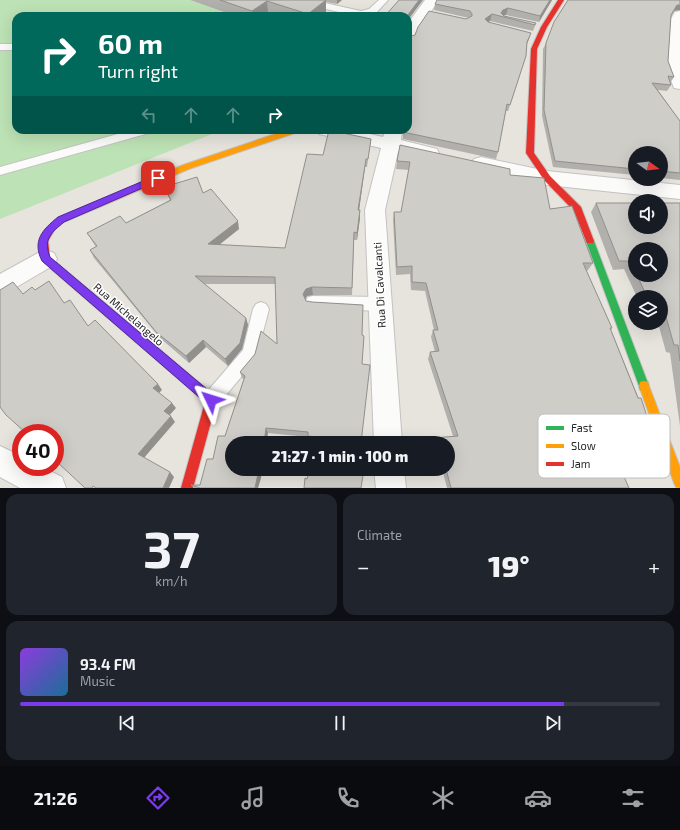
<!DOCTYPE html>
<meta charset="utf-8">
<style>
:root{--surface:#171b24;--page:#20242c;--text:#f1f3f6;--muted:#9ea1a6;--line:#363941;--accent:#7c3aed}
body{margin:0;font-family:"Exo 2",sans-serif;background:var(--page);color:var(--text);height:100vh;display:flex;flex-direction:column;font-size:15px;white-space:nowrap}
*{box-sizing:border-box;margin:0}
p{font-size:13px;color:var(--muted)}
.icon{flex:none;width:22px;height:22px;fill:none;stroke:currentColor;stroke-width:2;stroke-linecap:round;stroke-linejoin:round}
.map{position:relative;height:488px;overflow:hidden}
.panel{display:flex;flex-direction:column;gap:6px;padding:6px;background:#0d0f14;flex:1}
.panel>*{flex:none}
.top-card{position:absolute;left:12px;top:12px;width:400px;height:122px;border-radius:12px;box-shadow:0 4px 16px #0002;background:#00695c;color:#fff;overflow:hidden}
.needle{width:26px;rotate:104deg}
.buttons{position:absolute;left:628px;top:146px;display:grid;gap:8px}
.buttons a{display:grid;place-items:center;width:40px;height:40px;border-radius:50%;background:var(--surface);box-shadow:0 4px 16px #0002;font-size:20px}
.speed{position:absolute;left:12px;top:424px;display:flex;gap:8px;font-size:20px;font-weight:700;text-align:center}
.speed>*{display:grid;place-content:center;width:52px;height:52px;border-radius:50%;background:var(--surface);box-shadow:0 4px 16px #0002;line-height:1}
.speed .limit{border:6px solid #d22;background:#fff;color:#111}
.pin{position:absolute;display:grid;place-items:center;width:34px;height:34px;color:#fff;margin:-17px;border-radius:8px;box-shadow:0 2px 6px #0006}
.me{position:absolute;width:44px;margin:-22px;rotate:311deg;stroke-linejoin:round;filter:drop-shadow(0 0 3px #0008)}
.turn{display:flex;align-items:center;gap:14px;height:84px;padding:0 20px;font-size:18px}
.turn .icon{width:52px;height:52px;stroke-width:2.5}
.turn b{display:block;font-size:28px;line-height:34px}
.lanes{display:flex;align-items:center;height:38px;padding:0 20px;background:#0003;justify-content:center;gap:20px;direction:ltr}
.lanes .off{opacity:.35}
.big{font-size:30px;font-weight:800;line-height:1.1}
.panel .tile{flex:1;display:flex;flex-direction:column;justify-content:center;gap:6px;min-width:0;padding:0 14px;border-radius:12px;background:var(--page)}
.panel .dial{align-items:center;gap:0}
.dial b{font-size:52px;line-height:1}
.song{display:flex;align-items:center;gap:12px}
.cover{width:48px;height:48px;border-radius:6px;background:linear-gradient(135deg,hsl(270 70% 55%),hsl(200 70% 35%))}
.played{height:4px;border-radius:2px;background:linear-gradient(90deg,var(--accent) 85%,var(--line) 85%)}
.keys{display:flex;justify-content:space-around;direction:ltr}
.heat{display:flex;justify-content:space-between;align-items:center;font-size:22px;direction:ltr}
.panel .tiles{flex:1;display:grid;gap:6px;grid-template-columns:1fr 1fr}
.tile:last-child{grid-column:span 2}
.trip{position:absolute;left:225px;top:436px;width:230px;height:40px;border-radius:20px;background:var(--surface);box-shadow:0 4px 16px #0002;font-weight:800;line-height:40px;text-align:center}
.tab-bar{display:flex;height:64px;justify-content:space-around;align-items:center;background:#090b0e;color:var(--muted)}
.tab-bar .icon{width:28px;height:28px}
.tab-bar .on{color:var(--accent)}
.tab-bar b{font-size:18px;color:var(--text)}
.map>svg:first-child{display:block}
</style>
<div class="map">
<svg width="680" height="488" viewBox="0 0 680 488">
<rect width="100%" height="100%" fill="#e6e4dd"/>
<path fill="#bde2b5" d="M0,0h190l44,16h-218v114h206l-222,89z"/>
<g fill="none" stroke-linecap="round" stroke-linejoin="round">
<defs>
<path id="lane" d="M305,0h6l50,11 8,-2 10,-9h9l-11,12 -10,4 -20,-2 -42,-10 -1,-2z
M0,44h16v6h-16z
M132,130h19l-2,3 -149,42v-8z
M313,296l67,1 5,2 3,5 -3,5 -5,2 -67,-3 -5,-1 -3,-5 3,-5z
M261,302l5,2 3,5 -13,50 -39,47 -6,2 -6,-2 -3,-6 3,-6 38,-44 10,-41 3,-5z"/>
<path id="street" d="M425,0h14l-23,32 -3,9 -5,1v-19z
M680,11v78l-6,-1 -8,-21 3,-45 6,-10z
M316,130h36l31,7 3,-7h16l-1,10 36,9 2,4 -2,4 -7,2 -32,-7 -13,58 17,233h-28l-9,-233 16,-62 -62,-14z
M481,157l66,14 133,14v14l-133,-14 -73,-16 -3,-5 3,-5z
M46,250l8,3 3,6 -3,6 -46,27 -8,3v-21l38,-21z
M0,446l21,10v11h21l20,10 4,11h-46l-20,-11z
M374,469h30l2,19h-30z"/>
<path id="fast" d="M590,238l3,1 1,2 55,145 -1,4 -4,1 -4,-1 -1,-4 -53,-145 1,-2z"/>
<path id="slow" d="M287,130h12l-1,2 -109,37 -125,53 -13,10 -4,-3 11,-11 125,-53z
M644,381l4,1 1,4 31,81v21l-4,-1 -2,-4 -35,-97 1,-4z"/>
<path id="jam" d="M558,0h6l-17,27 -10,22 -3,104 16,23 31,31 13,34 -1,2h-6l-1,-2 -12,-30 -30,-31 -18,-27 5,-104 10,-22z
M51,226l4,3 -7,12 2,16 165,139 2,4 -24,88h-12l24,-86 -162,-140 -3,-21 8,-14z"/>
</defs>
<use href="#lane" stroke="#c4c2c3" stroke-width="2"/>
<use href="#street" stroke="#c4c2c3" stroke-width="2"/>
<use href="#fast" stroke="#c4c2c3" stroke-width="2"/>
<use href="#slow" stroke="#c4c2c3" stroke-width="2"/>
<use href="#jam" stroke="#c4c2c3" stroke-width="2"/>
<use href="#lane" fill="#fbfbfa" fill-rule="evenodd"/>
<use href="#street" fill="#fbfbfa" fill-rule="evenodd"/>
<use href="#fast" fill="#30b455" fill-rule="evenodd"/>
<use href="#slow" fill="#ff9f0a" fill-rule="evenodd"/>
<use href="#jam" fill="#e5322d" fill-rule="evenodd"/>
</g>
<path fill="#b2b0ac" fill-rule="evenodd" d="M190,0h152l-5,4 -11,-2v10l-5,4h-42l-11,-4 -5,4h-28z
M437,0h115l-13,22 -33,-7h-3l1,1 32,7 -3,8 -43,-10 -2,1 41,17 -3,6v11l-18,55h-2l-8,41 -2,7 -93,-20v-9h5l7,-95 51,-16 3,-1 -35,-8 1,-6z
M674,11l-3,5 -3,45 6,16 -4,6 1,2 -4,6 -9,-1 22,31v59l-19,-2v-25h-26v22l-82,-8 -11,-51 1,-67 3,-6z
M359,130h14l-1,3z
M371,139l-4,28h-2l-6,43h1v8l-3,22h-3l-2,55h-39l-6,1 -2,3 1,2 6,1 51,3 -47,137 -8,-1v-4l-40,-4 -2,10h-34v26h30l-4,19h-64l-3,-3h9l25,-49 19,-57 -2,-1 -2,-6 37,-28 -1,-60h-72l42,34 2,7 -6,24 -14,17 -22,-19 -17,16 -29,-25 -66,-80 -4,-8 6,-3 -9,-14 39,-10 44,-23 -6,-13 39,6 36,36 -20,16 66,3 38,-93z
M400,145l110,30 40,34 43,54 -5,7 -2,1 26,57 -1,2 39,96 -7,6 -12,1 8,19 -4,3 5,13 -8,5 -9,1 6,14h-182l-5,-19h6v-26h-28l1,-4 32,-3 -25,-77 2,-7h5l-4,-15 2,-7h1l-9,-39 -14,-1 -1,-16 -14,1 -3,-55 1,-8h7l8,-42 -13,-1 1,-8z
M596,203h84v223l-10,-73 -4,-1 -8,-29h3v-26h-24l-13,-28 -11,1 -22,-58zM635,249l26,26h-26z
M425,469h10l-9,2z"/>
<path fill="#91908c" d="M326,0v12l-5,4h-13v-2z
M337,0h5l-5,4z
M419,0h4l-15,20v-4h-1z
M550,0h2l-13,22 1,-6z
M267,1l1,11 -5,4h-10l-1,-5z
M677,5h3v5l-6,1 -6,10z
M508,8l-2,7 -4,1 -1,-3 2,-3z
M492,14l-2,7 -6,4 1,-6z
M531,33l-2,6 -4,9 2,-6z
M366,159l-1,8 -7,51v-8z
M360,210v8l-3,22v-7z
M238,221l1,8 -29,23 -2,-8z
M312,287l1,8 -6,1 -3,5 -1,-7 3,-5z
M246,318l2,7 -6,24 -14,17 -3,-7z
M203,340l3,7 -17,16 -3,-7z
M158,384l4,6 -4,4 -5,-6z
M172,403l4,5 -8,9 -4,-6z
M171,416l4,6 -32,37 -5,-5z
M266,428l2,5 -2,10h-2z
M259,469h3l-1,9 -3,10h-3z
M170,472l4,5 -5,11h-6z"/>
<path fill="#cfcdc8" stroke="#91908c" d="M220,0h106l-18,14 -41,-13 -15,10z
M399,0h20l-12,16h-22z
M437,0h113l-10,16 -32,-8 -5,2 -2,3 3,3 32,7 -1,2 -43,-11 -7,5 3,3 43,11 -4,9 -1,14 -16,49 -3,-1 -9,48 -95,-20 1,-2h4v-93l7,-2 3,-8 11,-16 37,8 6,-3v-2l-2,-3 -35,-7z
M568,0h112v5h-3l-6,10 -3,46 6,16 -6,-1 3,9 -19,-2 28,38v52l-19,-2v-18h-26v16l-80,-8 -11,-51 2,-67 8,-21z
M329,130l42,9 -3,20h-2l-8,51h2l-3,23 -3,-1 -2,56 -40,-1 -6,2 -3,5 3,7 6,1 51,3 -1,30 2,1 -2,28 8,1 -9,78h-45l1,-6 -9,-1v-4l-42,-4 -2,15h-32v26h27l-4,19h-55l-9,-3h9l7,-26h6l5,-23h7l20,-60 -5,-4 15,-18 6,-23 16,13 -2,-67 -80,-1 51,42 -6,25 -15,16 -22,-19 -17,16 -30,-24 -66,-82 7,-4 -10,-13 33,-17 6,7 45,-23 -7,-13 33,-10 6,16 8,-4 27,32 -30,23 77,4 22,-94 16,1z
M400,145l110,24v6l34,3 6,31 22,-3 21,57h-10l29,65h-2l28,70h3l9,28 -21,2 10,24 -5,1 6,15 -19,2 8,18h-178l-5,-19h2v-26h-26l-1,-4 37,-3 -28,-84 9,-1 -6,-21h5l-12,-47 -14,-1v-16l-15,1 -3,-55h7l9,-50 -13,-1z
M596,203h39v24h26v-24h19v158l-2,-16h-4l-10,-35h-3v-13h-14l-10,-22h24v-26h-26v23l-5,-11h-11z
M49,281l15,22 6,-3 18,26 7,-6 63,64 -5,4 19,15 -8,8 7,5 -33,38 32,18 -7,16h-67l-3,-2 -1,2h-7l-30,-28v-27h-29l-20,-18 -6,-8v-117l13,-8 10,12 9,-7 3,3z
M310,469h54l-3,19h-57l1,-10 2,1z"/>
<path fill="#7c3aed" stroke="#51269a" d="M155,176h6l1,2 -1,2 -97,42c-13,11 -21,17 -14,35l165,139 1,4 -1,4 -4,2 -4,-2 -165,-143c-10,-20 0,-31 16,-44z"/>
<g text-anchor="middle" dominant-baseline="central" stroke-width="3" stroke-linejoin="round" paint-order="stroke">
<g font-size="11" fill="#272727" stroke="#fff">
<text transform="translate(379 285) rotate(-93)">Rua Di Cavalcanti</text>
<text transform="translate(129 314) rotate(41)">Rua Michelangelo</text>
</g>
</g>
<rect x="538" y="414" width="132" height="64" rx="6" fill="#fff" stroke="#bebebe" stroke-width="1"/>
<rect x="546" y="426" width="18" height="4" fill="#30b455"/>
<rect x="546" y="444" width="18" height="4" fill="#ff9f0a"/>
<rect x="546" y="462" width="18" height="4" fill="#e5322d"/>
<g font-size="11" fill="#272727">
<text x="571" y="432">Fast</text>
<text x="571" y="450">Slow</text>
<text x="571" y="468">Jam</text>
</g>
</svg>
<div class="buttons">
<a><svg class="needle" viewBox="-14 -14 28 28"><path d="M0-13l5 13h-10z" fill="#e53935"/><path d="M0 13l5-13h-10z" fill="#9ea1a6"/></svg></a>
<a><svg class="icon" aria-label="sound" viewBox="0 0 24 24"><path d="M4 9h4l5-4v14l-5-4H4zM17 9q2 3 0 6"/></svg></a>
<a><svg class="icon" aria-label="search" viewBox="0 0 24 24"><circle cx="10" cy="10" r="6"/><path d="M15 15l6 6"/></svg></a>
<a><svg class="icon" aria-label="layers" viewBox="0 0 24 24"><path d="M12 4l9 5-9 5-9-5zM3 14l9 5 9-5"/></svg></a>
</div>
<div class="speed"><div class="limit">40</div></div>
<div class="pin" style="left:158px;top:178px;background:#d93025"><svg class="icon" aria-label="arrive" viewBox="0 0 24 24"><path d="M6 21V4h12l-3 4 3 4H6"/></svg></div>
<svg class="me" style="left:211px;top:400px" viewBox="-20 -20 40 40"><path d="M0-17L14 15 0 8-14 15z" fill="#7c3aed" stroke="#fff" stroke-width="4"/></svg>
<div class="trip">21:27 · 1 min · 100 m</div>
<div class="top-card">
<div class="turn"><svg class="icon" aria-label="right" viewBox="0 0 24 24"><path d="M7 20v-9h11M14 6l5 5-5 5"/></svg><div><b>60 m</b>Turn right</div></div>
<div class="lanes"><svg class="icon off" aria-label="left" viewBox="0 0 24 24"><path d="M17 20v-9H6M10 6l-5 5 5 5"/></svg><svg class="icon off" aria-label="ahead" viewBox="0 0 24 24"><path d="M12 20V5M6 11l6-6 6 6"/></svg><svg class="icon off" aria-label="ahead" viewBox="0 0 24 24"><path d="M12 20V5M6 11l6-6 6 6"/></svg><svg class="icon" aria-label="right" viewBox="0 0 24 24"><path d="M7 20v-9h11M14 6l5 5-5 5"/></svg></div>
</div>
</div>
<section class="panel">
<div class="tiles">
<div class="tile dial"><b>37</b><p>km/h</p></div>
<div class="tile"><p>Climate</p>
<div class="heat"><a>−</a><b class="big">19°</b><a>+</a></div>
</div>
<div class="tile">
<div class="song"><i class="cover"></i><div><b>93.4 FM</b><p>Music</p></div></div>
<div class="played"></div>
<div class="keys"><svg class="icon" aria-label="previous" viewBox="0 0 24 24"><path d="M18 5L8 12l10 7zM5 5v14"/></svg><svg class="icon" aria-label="pause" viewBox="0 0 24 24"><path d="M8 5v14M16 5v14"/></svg><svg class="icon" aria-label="next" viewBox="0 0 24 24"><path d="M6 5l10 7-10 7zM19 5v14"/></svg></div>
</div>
</div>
</section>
<nav class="tab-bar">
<b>21:26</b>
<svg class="icon on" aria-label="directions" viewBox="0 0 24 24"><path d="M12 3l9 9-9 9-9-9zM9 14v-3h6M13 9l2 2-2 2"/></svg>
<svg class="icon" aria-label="music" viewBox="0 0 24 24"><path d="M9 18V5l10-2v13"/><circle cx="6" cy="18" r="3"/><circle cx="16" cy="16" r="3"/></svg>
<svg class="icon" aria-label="phone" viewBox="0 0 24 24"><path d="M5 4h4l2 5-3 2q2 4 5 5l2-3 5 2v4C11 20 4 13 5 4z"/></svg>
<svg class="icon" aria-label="climate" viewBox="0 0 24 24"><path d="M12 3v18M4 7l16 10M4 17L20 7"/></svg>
<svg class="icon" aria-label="car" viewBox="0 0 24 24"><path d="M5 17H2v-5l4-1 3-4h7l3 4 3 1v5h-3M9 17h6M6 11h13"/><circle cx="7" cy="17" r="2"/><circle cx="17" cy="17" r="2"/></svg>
<svg class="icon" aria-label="filters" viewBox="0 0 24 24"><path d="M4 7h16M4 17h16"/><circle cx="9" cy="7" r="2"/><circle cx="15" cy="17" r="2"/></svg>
</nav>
